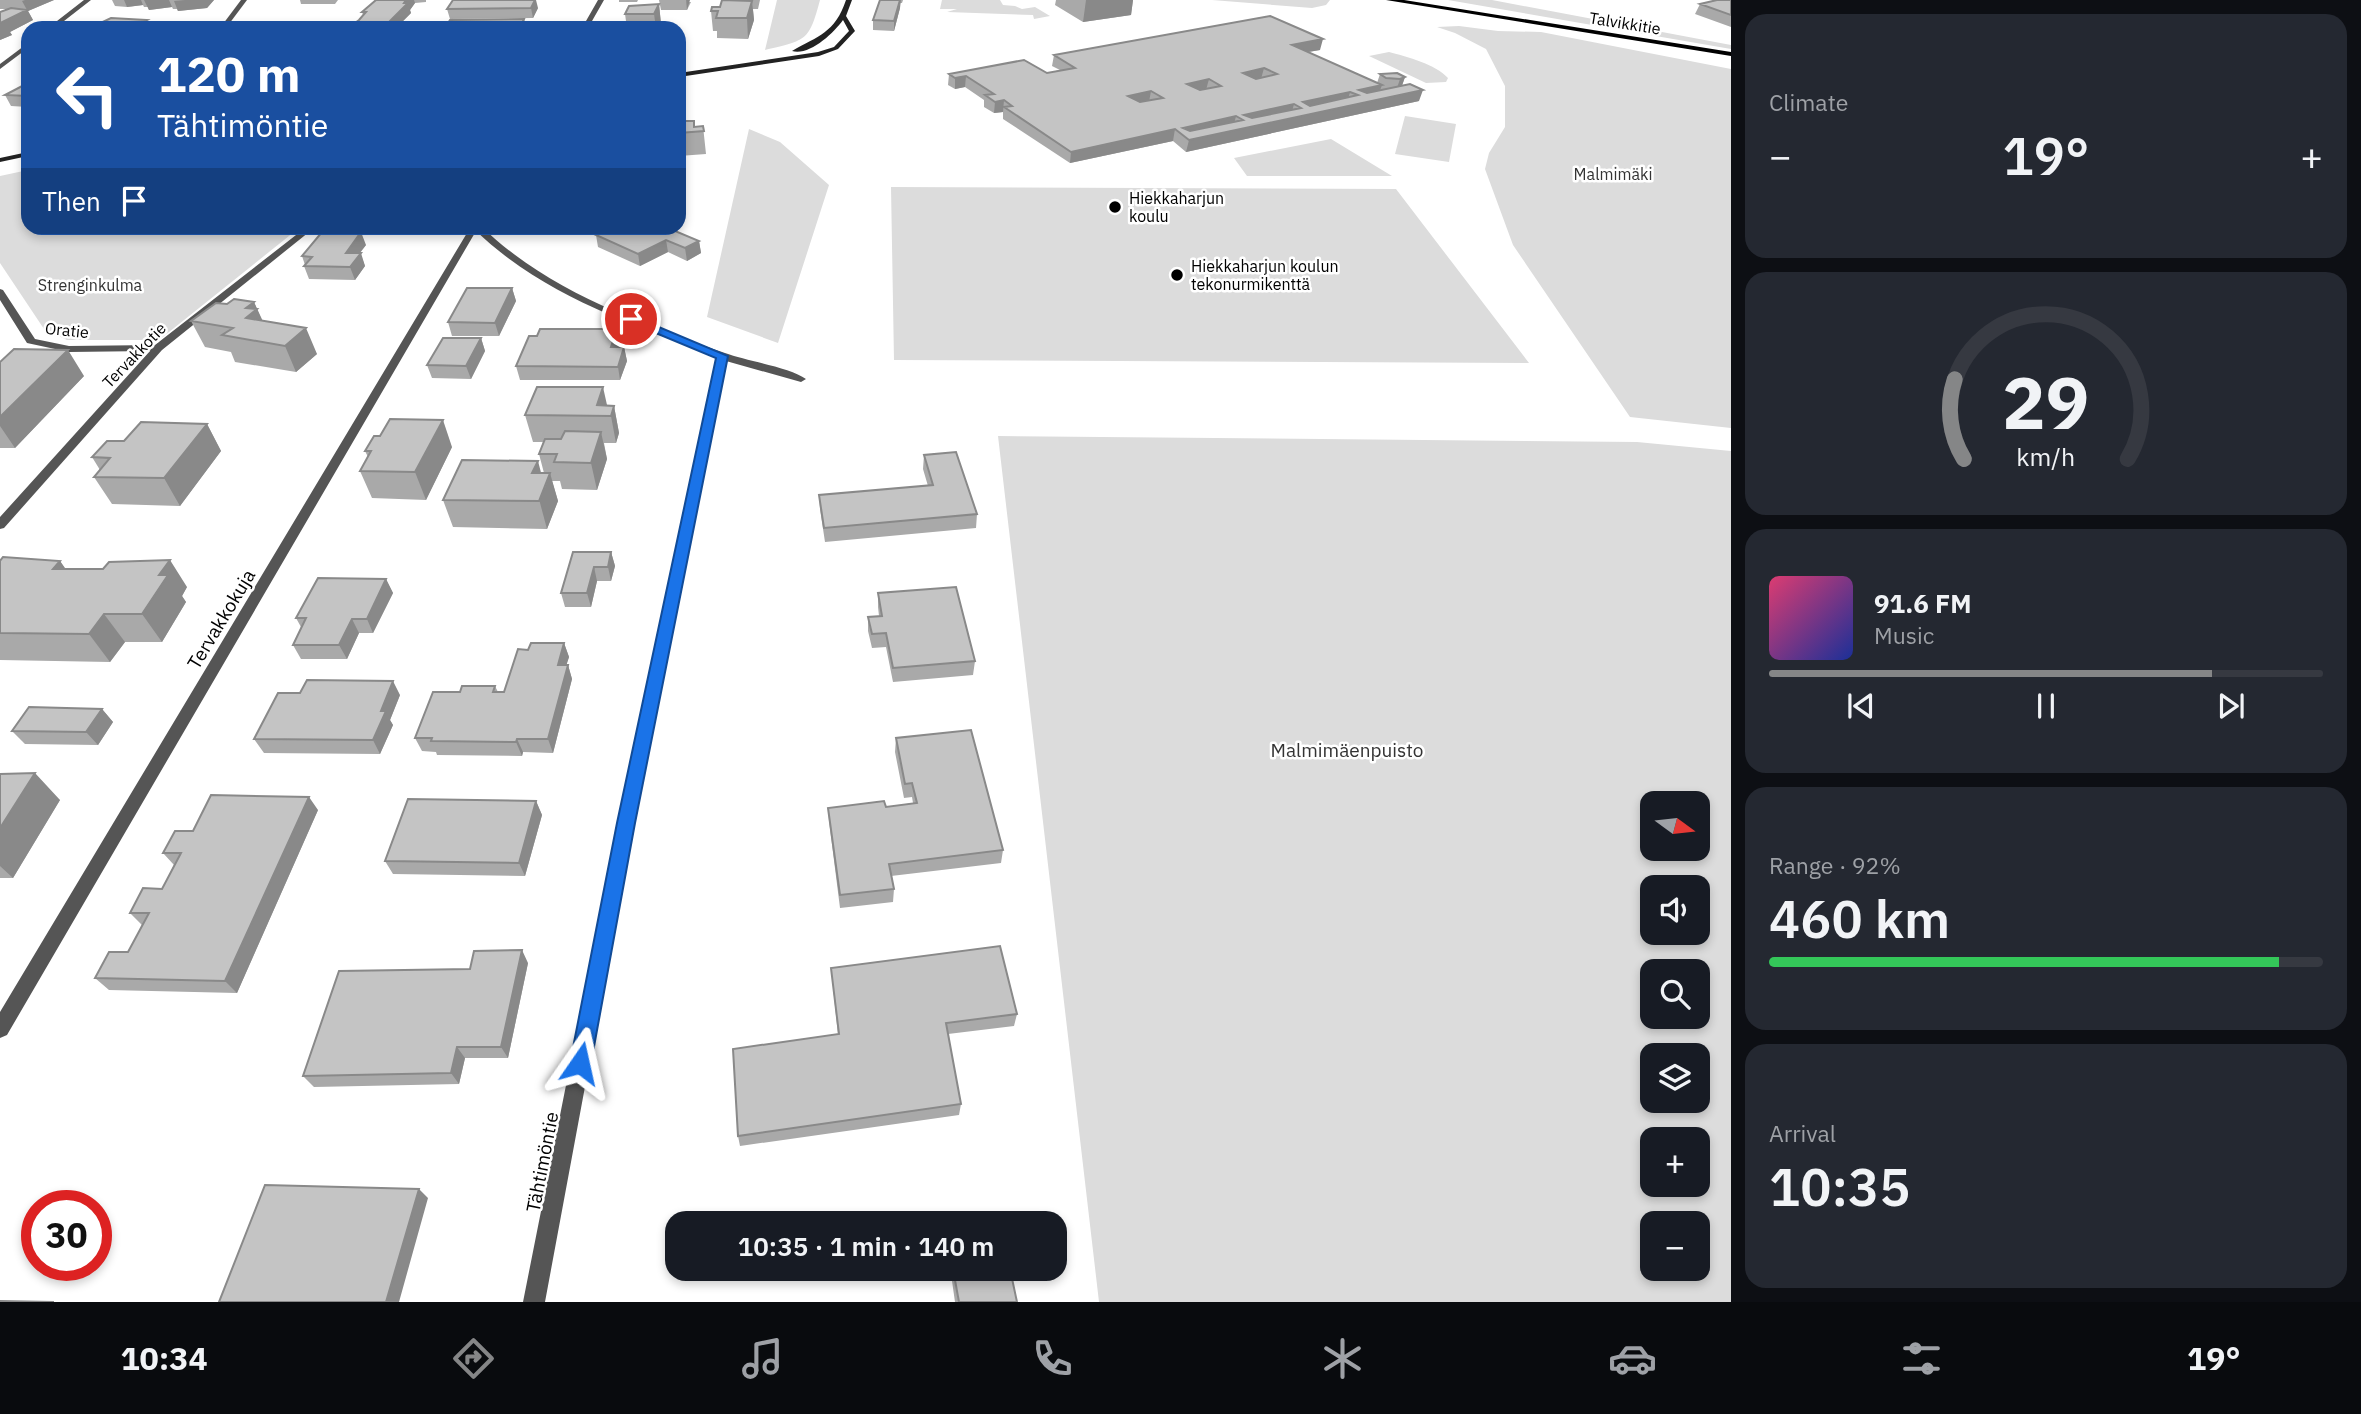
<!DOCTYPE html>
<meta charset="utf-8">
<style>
:root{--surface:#171b24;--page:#242831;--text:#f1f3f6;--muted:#9ea1a6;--line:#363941;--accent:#858687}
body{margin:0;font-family:"IBM Plex Sans",sans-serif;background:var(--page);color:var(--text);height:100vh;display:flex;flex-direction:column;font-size:26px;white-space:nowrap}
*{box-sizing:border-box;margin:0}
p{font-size:23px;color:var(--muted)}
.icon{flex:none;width:38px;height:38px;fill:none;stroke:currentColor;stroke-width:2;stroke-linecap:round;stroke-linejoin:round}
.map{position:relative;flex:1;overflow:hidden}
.sheet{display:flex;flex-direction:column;gap:14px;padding:14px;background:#0d0f14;width:630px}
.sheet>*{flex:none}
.guide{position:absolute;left:21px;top:21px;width:665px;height:214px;border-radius:21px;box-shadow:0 4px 10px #0003;background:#1a4fa0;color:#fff;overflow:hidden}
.needle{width:46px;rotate:105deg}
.controls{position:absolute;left:1640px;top:791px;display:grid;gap:14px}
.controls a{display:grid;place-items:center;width:70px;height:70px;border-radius:14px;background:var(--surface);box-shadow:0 4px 10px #0003;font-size:35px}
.speed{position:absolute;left:21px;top:1190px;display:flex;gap:14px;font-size:35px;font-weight:700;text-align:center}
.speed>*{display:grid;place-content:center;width:91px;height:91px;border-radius:50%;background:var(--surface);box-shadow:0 4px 10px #0003;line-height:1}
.speed .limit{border:10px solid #d22;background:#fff;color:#111}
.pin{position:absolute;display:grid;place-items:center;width:60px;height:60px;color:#fff;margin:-30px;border:4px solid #fff;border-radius:50%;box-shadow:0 2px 7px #0007}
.me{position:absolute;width:77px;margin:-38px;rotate:11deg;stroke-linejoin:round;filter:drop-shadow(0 0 5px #0008)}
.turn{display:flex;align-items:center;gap:24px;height:147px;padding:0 21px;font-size:32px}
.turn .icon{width:91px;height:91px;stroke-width:2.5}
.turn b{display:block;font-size:49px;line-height:60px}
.then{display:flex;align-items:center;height:66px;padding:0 21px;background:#0003;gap:14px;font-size:26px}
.big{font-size:52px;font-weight:600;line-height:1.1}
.sheet .widget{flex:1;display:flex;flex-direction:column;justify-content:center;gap:10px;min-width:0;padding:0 24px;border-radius:21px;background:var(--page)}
.sheet .dial{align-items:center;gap:0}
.dial svg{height:182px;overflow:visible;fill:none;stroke:var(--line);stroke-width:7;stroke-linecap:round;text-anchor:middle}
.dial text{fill:var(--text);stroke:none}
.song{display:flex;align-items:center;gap:21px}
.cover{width:84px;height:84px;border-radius:10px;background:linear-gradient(135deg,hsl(340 70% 55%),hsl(230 70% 35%))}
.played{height:7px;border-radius:4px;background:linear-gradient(90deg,var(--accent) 80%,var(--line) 80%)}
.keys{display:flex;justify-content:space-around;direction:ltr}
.heat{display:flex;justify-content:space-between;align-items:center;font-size:38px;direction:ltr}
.charge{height:10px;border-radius:5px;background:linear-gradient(90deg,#34c759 92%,var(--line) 0)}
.trip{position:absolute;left:665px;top:1211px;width:402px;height:70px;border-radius:21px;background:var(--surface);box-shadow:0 4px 10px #0003;font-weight:600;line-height:70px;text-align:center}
.tab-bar{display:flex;height:112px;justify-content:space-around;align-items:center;background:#090b0e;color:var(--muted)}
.tab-bar .icon{width:49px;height:49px}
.tab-bar .selected{color:var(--accent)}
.tab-bar b{font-size:32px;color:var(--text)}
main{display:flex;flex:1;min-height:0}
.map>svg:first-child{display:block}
</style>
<main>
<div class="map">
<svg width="1731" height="1302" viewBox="0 0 1731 1302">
<rect width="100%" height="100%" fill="#fff"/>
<path fill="#dcdcdc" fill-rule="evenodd" d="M777,0h43c-11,41 -13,40 -55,50z
M942,0h58l3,5 12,1 7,3 13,-2 15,9 -16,3 -1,-4 -86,-3 10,-3h-17z
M1212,0h118l-4,5 -14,3z
M1448,0h44l239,45v4z
M1459,26l39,5 43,1 190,37v359l-101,-11 -117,-172 -28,-76 4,-16 16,-26v-41l-19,-37 -31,-16 -18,-6z
M1389,52c19,5 46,12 59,26l-2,4 -20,1 -57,-27z
M1405,116l51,8 -7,38 -54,-8z
M749,129l31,13 49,43 -51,158 -71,-26z
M1331,139l61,37h-145l-13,-18z
M28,170v58h271l-140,112h-92l-23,-11 -44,-66v-87z
M891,187l505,2 133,174 -635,-3z
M998,436l639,6 94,9v851h-632zM1652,803h46v46h-46zM1652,887h46v46h-46zM1652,971h46v46h-46zM1652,1055h46v46h-46zM1652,1139h46v46h-46zM1652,1223h46v46h-46z"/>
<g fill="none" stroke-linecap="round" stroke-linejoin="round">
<path fill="#555" fill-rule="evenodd" d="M84,0h7l-36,28h-7z
M241,0h6l-21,28h-6z
M598,0h6l-16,28h-6z
M28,43v5l-28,21v-5z
M305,228h9l-152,122 -158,178 -4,1v-12l150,-166 -81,1 -42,-9 -27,-43v-11l3,1 32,49 34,7 86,-1z
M470,228h13c66,63 156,95 242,125 21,8 65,14 81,26l-5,3 -75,-21 -92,462 -89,479h-22l95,-479 99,-466c-85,-33 -173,-61 -241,-126l-469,804 -7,3v-26z"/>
<path fill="#222" fill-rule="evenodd" d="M846,0h6l-6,16 9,15 -17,18 -19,7 -140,21v-4l139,-21 16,-5 15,-16 -6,-11c-10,14 -34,36 -51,31 26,-15 43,-18 54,-51z
M28,152v4l-28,6v-4z"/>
<path fill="#000" fill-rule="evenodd" d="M1386,0h18l327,52v4z"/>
</g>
<path fill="#a9a9a9" d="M0,0h54l-26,11 5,9 -23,12 2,3 -12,5 7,-31h-7z
M112,0h102l-7,8 -29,3 -1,-2h-4l-1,-2 -23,3 -1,-3h-4l-1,-2 -16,2 -12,-1z
M300,0h38l-3,4h-34z
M376,0h50v2l-11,1 -5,7 1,3 -15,15h-44l-1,-2 8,-6 4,-5 -1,-3z
M619,0h19l-1,2h-18z
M659,0h27l1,2h4l-4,8h-26z
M748,0h12l-2,9h-5l1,11 -6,19 -31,-1v-7h-4l-2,-20 9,-4z
M880,0h23l-1,3h-2v5l-6,23 -21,-1v-10z
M1056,0h77l-2,15 -48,7 -28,-17z
M1731,0v27l-36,-13 5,-10z
M659,4l2,20 -1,4h-33l-2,-14z
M538,8l-5,10 -83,1 -3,-10z
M1320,50l-12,2 69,31 3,-9 25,3 -3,9 17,15 -233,51 -13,-11 -103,22 -67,-44v-7l-9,1 -10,-6v-7l-19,-13 -10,2 -7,-4 1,-11 98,-1 13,-3 -8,-4 2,-11z
M28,83v24l-17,-1 -6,-11z
M679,118l3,3 13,6 8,-1 3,28 -27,2z
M596,235l103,6 2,12 -14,8 -19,-9 -28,14 -42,-19z
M366,245l-6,8 5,13 -10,14 -46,-1 -5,-13 1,-1 -3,-9z
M512,288l4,13 -17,35h-47l-4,-14z
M254,302l8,19 55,33 -21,18 -61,-10 -4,-10 -26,-5 -14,-26 36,-17z
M617,329l2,14 -1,4h6l3,14 -7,19h-100l-4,-14z
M481,338l4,13 -14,28 -39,-1 -5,-13z
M0,362l84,14 -69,72h-15z
M607,406h7l5,27 -3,10h-12l3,16 -10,31 -35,-1 -2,-8h-8l6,20 -11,28 -94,-2 -10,-27 98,-27h3l-5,-19 4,-12h-10l-8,-27z
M207,424l14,27 -41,55 -68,-2 -18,-27 6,-7 -8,-13 32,-16z
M452,447l-26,53 -54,-2 -12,-27 8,-14 -3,-6z
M924,455l53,59 -1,14 -151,14 -5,-33 -1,-14 109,-9 -5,-17z
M611,552l4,14 -4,15h-14l-6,26h-26l-4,-14z
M0,561h60l5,8 122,18 -5,9 4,6 -24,40h-37l-15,20 -110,-2z
M386,579l7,14 -20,40h-14l-12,26h-46l-8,-14 8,-18 -5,-9z
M878,593l97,68 -2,14 -80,7 -7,-35 -14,1 -4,-17v-14l11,-1 -1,-9z
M564,643l5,14 -3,8h2l4,14 -19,74 -30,-1 -1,4 -85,-1 -1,-3 -14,-1 -7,-13 45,-46 35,-6 3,6h6l24,-42z
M400,695l-10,25 3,5 -13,29 -116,-1 -10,-14z
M102,709l11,13 -15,23 -73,-1 -13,-13z
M896,738l107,112 -2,13 -110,13 3,13 -1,13 -53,6 -11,-87 -1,-13 58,-1 27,-4 -1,-6 -8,1 -9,-46z
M0,774l60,26 -47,78h-13z
M536,801l6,14 -17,61 -132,-2 -8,-13z
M318,810l-81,183 -128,-3 -14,-12 33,-26 14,-27 -12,-12 32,-24 12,-24 -11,-12 30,-22z
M528,963l-20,95h-43l-6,26 -145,3 -11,-11 167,-107z
M831,968l186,46 -3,12 -66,8 13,70 -2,11 -219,31 -2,-10 100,-101z
M938,1269h72l7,33h-62l-4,-28 -13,2z"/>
<path fill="#898989" d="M25,0h29l-26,11 5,9 -23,12 2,3 -12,5v-17l27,-13 -5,-9z
M124,0h17l2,5 -16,2z
M144,0h25l3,7 -23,3z
M185,0h29l-7,8 -29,3 -4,-10z
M406,0h8l1,3 -5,7 1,3 -15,15h-5l-1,-7z
M535,0h1l2,8 -5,10 -2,-10z
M686,0h4l-3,10z
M901,0l-1,8 -6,23v-10z
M1086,0h47l-2,15 -48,7z
M752,1l2,19 -6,19 -1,-21z
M659,4l2,20 -1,4h-4l-2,-14z
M524,19l2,9h-6z
M147,20l4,8h-20z
M307,23l2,5h-9z
M1323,39l-3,11 -30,5 2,-10z
M1264,68l-3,11 -21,5 3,-11z
M966,76l-1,11 -10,2v-11z
M1405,77l-4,11 -5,3 4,-12z
M1209,79l-3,11 -21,5 2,-11z
M1382,85l-4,11 -22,5 3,-11z
M1423,90l-4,11 -233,51 3,-12z
M1151,91l-2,11 -23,5 2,-11z
M1350,92l-3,11 -47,10 3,-11z
M1004,100l-1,12 -9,1 1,-11z
M1294,104l-3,11 -49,11 2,-11z
M1236,116l-3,12 -47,10 -3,-10z
M1175,129l-2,12 -103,22 1,-11z
M361,232l5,13 -16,20 -4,-12z
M666,240l2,12 -28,14 -2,-12z
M699,241l2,12 -14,8 -2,-13z
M361,253l4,13 -10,14 -5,-13z
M512,288l4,13 -17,35 -4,-13z
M254,302l12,26 -20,-10v-10z
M306,328l11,26 -21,18 -11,-26z
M617,329l2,14 -5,17 -3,-13z
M481,338l4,13 -14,28 -5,-13z
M624,347l3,14 -7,19 -2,-13z
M68,350l16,26 -69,72 -15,-22v-9z
M603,387l6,27 -12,-9z
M614,406l5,27 -3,10 -5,-27z
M443,420l9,27 -26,53 -11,-28z
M207,424l14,27 -41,55 -16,-28z
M601,432l6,27 -10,31 -6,-27z
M538,461l7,27 5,-15 8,28 -11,28 -15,-56z
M611,552l4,14 -4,15 -3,-14z
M170,560l17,27 -5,9 4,6 -24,40 -20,-28 17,-39z
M60,561l20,28 -27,-20z
M594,567l3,14 -6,26 -4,-14z
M386,579l7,14 -20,40 -6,-14z
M104,614l21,28 -15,20 -21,-28z
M352,619l7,14 -12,26 -8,-14z
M564,643l5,14 -7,22 -4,-14z
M568,665l4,14 -19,74 -5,-14z
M393,681l7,14 -10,25 3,5 -13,29 -7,-14 8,-29z
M102,709l11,13 -15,23 -12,-13z
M517,739l6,13 -1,4 -6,-14z
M35,773l25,27 -47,78 -13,-12v-38z
M309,797l9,13 -81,183 -12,-12z
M536,801l6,14 -17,61 -6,-13z
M522,950l6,13 -20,95 -7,-11z
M457,1047l8,11 -6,26 -8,-11z
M419,1189l9,9 -29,104h-13z"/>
<path fill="#c4c4c4" stroke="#898989" stroke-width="2" fill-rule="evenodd" d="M376,0h30l-2,3h4l-18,18h3l-3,4 -39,1 8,-6 7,-8h-4z
M453,0h82l-4,8 -84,1z
M722,0l30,1 -5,17h-31l2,-7h-7l1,-4h8z
M880,0h20l-6,21 -21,-1z
M1717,0h14v15l-31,-11z
M659,4l-5,10h-29l4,-8z
M11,8l16,2 -27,13v-11z
M1270,16l53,23 -31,6 90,40 -23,5 8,3 43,-9 13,6 -234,50 -14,-11 -104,23 -67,-45 8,-1 -8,-6 -9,2 -10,-7 9,-1 -28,-18 -11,2 -6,-4 75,-14 23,13 28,-5 -21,-13zM1264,68l13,6 -21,5 -13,-6zM1209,79l12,7 -21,4 -13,-6zM1151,91l12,7 -23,4 -12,-6zM1350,92l8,3 -48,11 -7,-4zM1294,104l7,4 -49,10 -8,-3zM1236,116l7,4 -53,11 -7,-3z
M111,18l36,2 -16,8h-41z
M524,19l-4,9h-75l5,-8z
M267,23h40l-7,5h-36z
M1397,73l8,4 -5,2 -14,-1 -6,-4z
M28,83v13l-23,-1z
M679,118h3v3h12v6l9,-1 1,5 -25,2z
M611,228h57l31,13 -14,7 -19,-8 -28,14 -42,-19z
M322,232h39l-15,21h15l-11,14 -46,-1 8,-9 -10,-1z
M467,288h45l-17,35 -47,-1z
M234,299l20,3 -8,6 11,1 -11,9 60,10 -21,18 -63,-11 11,-7 -42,-7 25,-18 11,1z
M540,329h77l-6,18h13l-6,20 -102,-1 13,-30h8z
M443,338h38l-15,28 -39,-1z
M14,349l54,1 -68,67v-55z
M537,387h66l-6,18 17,1 -3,10 -86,-1z
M390,419l53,1 -28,52 -55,-1 11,-20h-6l9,-15h6z
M141,422l66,2 -43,54 -70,-1 16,-19 -18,-1 15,-16h17z
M565,431l36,1 -10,31 -37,-1 3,-8h-18l6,-15h16z
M956,452l21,62 -153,14 -5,-33 114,-10 -9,-30z
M462,460l76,1 -6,12h18l-11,28 -96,-1z
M573,552h38l-3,15h-14l-7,26h-26z
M3,557l57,4 -7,8h50l6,-7 61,-2 -11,15h9l-26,39h-38l-15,20 -89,-1v-72z
M318,578l68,1 -19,40h-15l-13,26h-46l13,-27h-10z
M956,587l19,74 -82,7 -7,-35 -14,1 -4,-17 14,-1 -4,-23z
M531,643h33l-6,22h10l-20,74h-31l-1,3 -85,-1 1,-3h-17l18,-46h27l2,-6h33l-2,6h11l14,-43 10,1z
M307,680l86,1 -12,30h5l-13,29 -119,-1 24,-46h22z
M29,707l73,2 -16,23 -74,-1z
M971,730l32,120 -114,14 5,25 -54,6 -12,-87 56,-7 2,6 31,-4 -5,-20 -7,1 -9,-46z
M35,773l-35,55v-54z
M211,795l98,2 -84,184 -130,-3 14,-26h19l21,-39h-19l13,-25 19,1 19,-36h-18l12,-22h18z
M408,799l128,2 -17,62 -134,-2z
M1000,946l17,68 -71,9 15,81 -223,32 -5,-87 106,-15 -8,-66z
M522,950l-21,97h-44l-6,26 -148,3 36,-105 131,-2 4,-18z
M265,1185l154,4 -33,113h-167z
M953,1269h57l7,33h-58z
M0,1301l54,1h-54z"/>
<path fill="#1a73e8" stroke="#114b97" stroke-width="2" d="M627,317h8l93,39 -93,467 -44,240 -3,7 -8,3 -7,-3 -3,-7 47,-240 99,-465 -89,-37z"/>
<g fill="#000" stroke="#fff" stroke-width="2.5">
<circle cx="1115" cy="207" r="7"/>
<circle cx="1177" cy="275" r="7"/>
</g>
<g text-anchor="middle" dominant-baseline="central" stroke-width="5" stroke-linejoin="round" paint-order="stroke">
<g font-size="16" fill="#000" stroke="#fff">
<text transform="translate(1625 23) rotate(9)">Talvikkitie</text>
<text transform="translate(67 330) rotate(6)">Oratie</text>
<text transform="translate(134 355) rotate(-46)">Tervakkotie</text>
</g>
<g font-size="16" fill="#333" stroke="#fff">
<text x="1613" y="174">Malmimäki</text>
<text x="90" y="285">Strenginkulma</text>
</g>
<g font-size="16" fill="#000" stroke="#fff" text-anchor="start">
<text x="1129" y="198">Hiekkaharjun<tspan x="1129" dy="18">koulu</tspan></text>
<text x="1191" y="266">Hiekkaharjun koulun<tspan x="1191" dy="18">tekonurmikenttä</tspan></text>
</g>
<g font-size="19" fill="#000" stroke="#fff">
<text transform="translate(221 619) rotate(-59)">Tervakkokuja</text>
<text transform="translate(542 1162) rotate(-79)">Tähtimöntie</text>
</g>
<g font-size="19" fill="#333" stroke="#fff">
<text x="1347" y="750">Malmimäenpuisto</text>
</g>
</g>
</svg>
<div class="controls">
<a><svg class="needle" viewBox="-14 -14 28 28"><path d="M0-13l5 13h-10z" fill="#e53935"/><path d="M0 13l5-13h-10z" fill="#9ea1a6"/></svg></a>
<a><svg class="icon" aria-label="sound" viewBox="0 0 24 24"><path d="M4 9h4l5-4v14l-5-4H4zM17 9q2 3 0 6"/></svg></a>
<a><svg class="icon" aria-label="search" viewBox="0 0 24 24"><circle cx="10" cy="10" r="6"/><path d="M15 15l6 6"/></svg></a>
<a><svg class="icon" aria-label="layers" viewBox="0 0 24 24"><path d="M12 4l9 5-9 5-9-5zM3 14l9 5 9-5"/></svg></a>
<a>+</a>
<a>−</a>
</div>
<div class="speed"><div class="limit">30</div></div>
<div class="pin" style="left:631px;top:319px;background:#d93025"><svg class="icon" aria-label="arrive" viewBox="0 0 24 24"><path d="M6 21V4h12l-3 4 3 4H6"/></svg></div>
<svg class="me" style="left:580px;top:1063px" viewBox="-20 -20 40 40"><path d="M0-17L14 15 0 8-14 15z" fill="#1a73e8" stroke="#fff" stroke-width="4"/></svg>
<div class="trip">10:35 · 1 min · 140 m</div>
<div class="guide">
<div class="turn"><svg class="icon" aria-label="left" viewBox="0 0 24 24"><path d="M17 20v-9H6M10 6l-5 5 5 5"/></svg><div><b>120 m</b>Tähtimöntie</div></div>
<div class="then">Then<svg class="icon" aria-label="arrive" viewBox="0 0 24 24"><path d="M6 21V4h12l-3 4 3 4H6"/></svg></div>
</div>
</div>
<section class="sheet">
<div class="widget"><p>Climate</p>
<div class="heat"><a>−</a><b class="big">19°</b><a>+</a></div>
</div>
<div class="widget dial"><svg viewBox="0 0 100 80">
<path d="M14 69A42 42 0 1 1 86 69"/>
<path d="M14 69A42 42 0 0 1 10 34" stroke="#858687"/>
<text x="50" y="56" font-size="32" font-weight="700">29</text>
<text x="50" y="72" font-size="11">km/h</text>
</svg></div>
<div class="widget">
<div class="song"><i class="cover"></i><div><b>91.6 FM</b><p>Music</p></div></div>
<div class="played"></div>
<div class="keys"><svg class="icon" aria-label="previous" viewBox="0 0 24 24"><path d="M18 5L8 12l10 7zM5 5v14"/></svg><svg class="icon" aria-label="pause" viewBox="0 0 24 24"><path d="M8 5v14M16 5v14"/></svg><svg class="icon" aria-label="next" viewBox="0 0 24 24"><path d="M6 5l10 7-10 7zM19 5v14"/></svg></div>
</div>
<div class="widget"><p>Range · 92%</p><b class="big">460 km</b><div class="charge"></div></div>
<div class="widget"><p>Arrival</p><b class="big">10:35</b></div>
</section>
</main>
<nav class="tab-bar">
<b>10:34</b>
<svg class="icon selected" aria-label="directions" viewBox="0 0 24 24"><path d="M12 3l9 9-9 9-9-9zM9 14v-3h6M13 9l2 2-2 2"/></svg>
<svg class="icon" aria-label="music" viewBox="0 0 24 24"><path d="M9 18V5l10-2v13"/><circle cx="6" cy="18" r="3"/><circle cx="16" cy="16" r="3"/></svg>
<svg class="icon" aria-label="phone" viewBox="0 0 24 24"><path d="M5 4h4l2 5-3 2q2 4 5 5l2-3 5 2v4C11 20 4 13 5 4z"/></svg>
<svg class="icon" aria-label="climate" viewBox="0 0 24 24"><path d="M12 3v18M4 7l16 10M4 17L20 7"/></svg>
<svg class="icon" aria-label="car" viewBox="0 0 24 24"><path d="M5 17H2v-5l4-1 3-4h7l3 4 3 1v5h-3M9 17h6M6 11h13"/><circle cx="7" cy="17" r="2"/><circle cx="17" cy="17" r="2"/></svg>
<svg class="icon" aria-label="filters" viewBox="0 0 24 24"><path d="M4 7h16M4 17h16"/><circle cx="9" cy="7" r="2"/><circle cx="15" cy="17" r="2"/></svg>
<b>19°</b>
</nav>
